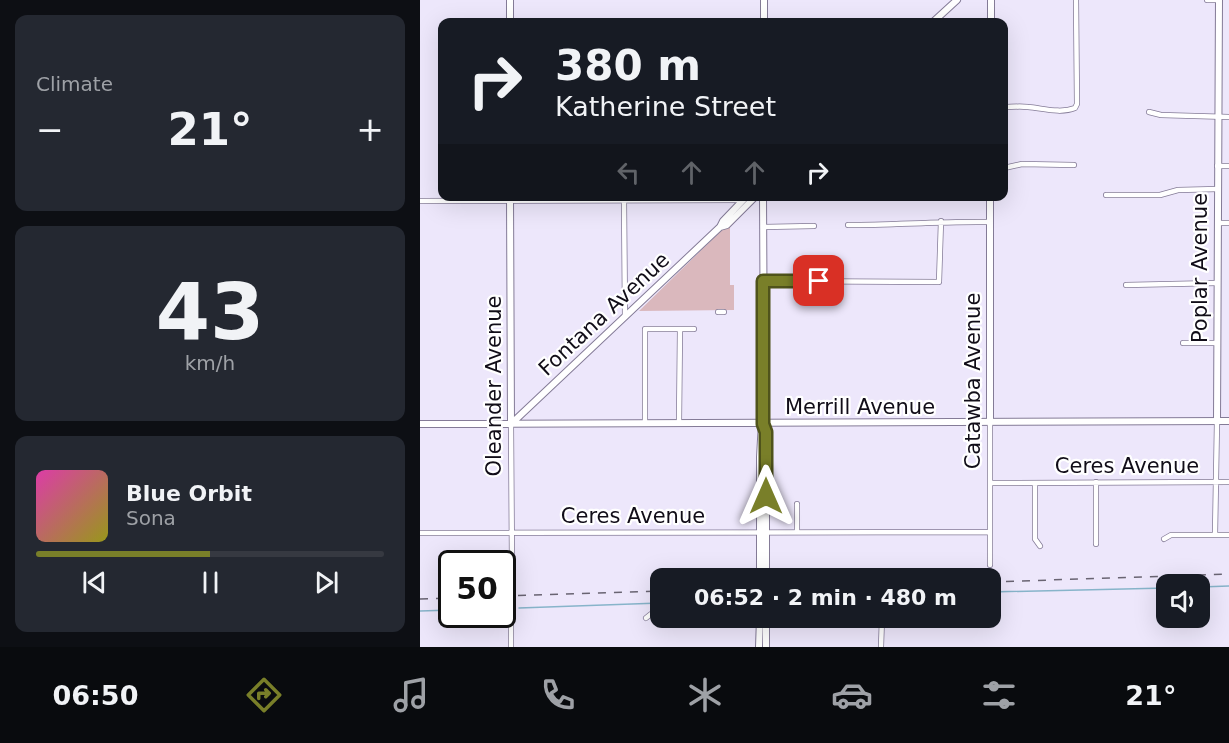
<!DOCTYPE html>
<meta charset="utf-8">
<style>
:root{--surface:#171b24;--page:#242831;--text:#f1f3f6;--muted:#9ea1a6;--line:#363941;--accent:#797f29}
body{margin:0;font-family:"DejaVu Sans",sans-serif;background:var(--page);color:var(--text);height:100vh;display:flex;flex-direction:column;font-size:22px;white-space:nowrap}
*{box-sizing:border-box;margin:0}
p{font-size:20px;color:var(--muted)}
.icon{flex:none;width:33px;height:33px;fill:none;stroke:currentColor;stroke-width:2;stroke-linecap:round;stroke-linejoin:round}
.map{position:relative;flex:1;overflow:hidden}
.details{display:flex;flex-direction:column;gap:15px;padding:15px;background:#0d0f14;width:420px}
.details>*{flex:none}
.hud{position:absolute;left:18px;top:18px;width:570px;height:183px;border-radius:12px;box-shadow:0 6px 24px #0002;background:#171b24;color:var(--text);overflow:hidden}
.tools{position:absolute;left:736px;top:574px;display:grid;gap:12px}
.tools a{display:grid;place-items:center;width:54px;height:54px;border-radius:12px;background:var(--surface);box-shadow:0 6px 24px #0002;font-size:30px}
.speed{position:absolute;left:18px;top:550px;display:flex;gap:12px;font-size:30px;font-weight:700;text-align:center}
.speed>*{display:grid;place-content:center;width:78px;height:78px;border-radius:50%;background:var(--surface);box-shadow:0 6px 24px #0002;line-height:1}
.speed .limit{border:3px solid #111;border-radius:9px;background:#fff;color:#111}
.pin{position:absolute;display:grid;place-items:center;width:51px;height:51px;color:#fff;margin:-26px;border-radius:12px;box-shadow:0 3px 9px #0006}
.me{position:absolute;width:66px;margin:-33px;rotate:0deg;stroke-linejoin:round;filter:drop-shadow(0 0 4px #0008)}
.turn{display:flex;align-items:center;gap:21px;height:126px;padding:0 18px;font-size:27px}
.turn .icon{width:78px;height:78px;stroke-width:2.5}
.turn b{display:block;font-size:42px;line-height:51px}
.lanes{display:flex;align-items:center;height:57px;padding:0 18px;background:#0003;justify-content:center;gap:30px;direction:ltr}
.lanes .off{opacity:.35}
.big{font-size:45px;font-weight:700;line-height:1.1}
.details .tile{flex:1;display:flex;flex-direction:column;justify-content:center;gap:9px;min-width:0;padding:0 21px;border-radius:12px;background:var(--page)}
.details .dial{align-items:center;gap:0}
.dial b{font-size:78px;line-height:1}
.song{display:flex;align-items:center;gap:18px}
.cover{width:72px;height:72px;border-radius:9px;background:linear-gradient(135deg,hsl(320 70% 55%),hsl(60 70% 35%))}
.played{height:6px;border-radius:3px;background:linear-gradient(90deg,var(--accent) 50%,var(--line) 50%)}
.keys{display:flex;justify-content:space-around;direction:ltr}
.heat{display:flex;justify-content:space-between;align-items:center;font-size:33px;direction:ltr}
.trip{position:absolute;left:230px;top:568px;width:351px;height:60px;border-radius:12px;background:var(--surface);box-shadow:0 6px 24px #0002;font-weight:700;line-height:60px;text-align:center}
.tab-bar{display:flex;height:96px;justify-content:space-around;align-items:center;background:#090b0e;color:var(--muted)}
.tab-bar .icon{width:42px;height:42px}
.tab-bar .selected{color:var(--accent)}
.tab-bar b{font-size:27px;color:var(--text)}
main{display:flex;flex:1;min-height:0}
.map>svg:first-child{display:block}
</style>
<main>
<section class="details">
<div class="tile"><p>Climate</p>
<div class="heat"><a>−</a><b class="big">21°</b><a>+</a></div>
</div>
<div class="tile dial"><b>43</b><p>km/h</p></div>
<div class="tile">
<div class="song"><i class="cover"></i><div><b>Blue Orbit</b><p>Sona</p></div></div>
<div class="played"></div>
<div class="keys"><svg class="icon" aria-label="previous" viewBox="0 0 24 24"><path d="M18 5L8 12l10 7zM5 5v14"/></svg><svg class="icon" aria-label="pause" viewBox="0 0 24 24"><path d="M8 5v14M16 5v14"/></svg><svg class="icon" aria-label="next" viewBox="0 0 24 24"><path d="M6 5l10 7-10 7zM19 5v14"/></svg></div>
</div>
</section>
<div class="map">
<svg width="809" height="647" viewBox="0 0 809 647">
<rect width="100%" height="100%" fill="#ede7fb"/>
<path fill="#dab8bd" d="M310,226v59h4v25l-95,1 86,-84z"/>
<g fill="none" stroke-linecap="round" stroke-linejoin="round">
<path stroke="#87b4ca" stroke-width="1.5" d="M780,587l29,-1
M570,592l177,-4
M82,608h4
M99,608l141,-5
M0,611l32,-1"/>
<defs>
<path id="street" d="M787,0h12
M584,107c7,0 16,-1 24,0 14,1 32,7 47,1l2,-4 -1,-104
M729,112l12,3 68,2
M797,166h12
M584,168l18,-4 52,1
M686,195h54l18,-5 40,-1
M204,200l1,117
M0,201l323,-1
M798,223h11
M428,225c48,0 94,-4 142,-3
M343,227l51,-1
M343,281l176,1 2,-61
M706,285l91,-2
M298,312h6
M763,343h33
M225,423v-94h49
M259,423l1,-94
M676,482v62
M570,483l239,-1
M615,483v56l5,7
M377,504v28
M0,533l570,-1
M795,535l2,-114
M744,539l7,-4h58
M570,565v-142
M89,576l3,-9 -1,-143
M226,618l5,-4h9
M91,621v26
M461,647l1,-29"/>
<path id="secondary" d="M90,0v22
M344,0v22
M571,0v22
M513,22l24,-22
M90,196l1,228
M300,227l7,-2 29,-29
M797,421l2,-421
M570,423v-227
M0,424l809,-3
M91,424l209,-197 3,-6 24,-25
M343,424l3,8v147
M340,579v-122l4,-71 -1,-190
M339,647l1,-29
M346,647v-29"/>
</defs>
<use href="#street" stroke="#847b97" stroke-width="6"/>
<use href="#secondary" stroke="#847b97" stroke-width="8"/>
<use href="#street" stroke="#fff" stroke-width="4.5"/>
<use href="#secondary" stroke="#fff" stroke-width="6"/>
<path stroke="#696472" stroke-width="1.5" stroke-dasharray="8 8" stroke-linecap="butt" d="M570,582l239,-8
M82,596l158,-5
M0,599l32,-1"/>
</g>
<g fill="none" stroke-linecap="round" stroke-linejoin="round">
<defs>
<path id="route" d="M346,496v-64l-3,-8v-143h56"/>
</defs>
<use href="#route" stroke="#4f531b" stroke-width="15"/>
<use href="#route" stroke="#797f29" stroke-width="10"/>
</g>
<g text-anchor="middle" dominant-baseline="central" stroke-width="4.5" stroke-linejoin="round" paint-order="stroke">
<g font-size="21" fill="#110d18" stroke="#fff">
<text transform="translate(780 268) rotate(-90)">Poplar Avenue</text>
<text transform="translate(184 314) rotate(-43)">Fontana Avenue</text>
<text transform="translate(553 381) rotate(-90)">Catawba Avenue</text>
<text transform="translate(74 386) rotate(-90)">Oleander Avenue</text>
<text x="440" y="407">Merrill Avenue</text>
<text x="707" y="466">Ceres Avenue</text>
<text x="213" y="516">Ceres Avenue</text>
</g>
</g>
</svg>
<div class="tools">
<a><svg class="icon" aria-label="sound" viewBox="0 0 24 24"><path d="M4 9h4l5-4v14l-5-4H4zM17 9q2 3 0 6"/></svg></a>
</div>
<div class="speed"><div class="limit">50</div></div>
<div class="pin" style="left:399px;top:281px;background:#d93025"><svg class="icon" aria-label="arrive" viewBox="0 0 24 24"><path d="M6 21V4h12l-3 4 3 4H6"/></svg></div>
<svg class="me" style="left:346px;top:496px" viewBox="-20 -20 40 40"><path d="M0-17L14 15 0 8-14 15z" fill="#797f29" stroke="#fff" stroke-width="4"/></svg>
<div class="trip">06:52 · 2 min · 480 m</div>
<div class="hud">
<div class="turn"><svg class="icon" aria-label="right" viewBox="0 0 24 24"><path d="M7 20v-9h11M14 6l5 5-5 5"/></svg><div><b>380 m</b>Katherine Street</div></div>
<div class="lanes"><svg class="icon off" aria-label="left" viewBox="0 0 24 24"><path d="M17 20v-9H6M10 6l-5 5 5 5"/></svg><svg class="icon off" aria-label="ahead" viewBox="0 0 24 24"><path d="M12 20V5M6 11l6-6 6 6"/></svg><svg class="icon off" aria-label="ahead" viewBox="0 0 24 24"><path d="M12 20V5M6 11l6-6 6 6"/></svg><svg class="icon" aria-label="right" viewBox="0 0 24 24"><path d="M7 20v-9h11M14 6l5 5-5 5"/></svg></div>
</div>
</div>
</main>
<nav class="tab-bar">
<b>06:50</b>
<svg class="icon selected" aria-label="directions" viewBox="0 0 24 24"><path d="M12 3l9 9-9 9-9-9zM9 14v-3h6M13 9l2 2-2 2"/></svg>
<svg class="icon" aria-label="music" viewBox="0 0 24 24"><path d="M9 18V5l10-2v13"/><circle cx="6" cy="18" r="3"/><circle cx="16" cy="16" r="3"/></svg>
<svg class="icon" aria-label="phone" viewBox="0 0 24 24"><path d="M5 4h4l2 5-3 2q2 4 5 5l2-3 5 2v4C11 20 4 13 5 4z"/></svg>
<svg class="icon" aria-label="climate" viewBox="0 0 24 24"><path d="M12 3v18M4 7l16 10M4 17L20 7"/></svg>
<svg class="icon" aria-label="car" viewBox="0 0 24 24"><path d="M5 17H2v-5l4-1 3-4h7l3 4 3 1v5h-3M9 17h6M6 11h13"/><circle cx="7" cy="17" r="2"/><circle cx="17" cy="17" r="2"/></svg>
<svg class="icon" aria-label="filters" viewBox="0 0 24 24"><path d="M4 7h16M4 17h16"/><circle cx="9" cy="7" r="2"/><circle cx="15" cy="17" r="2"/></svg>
<b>21°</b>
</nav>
